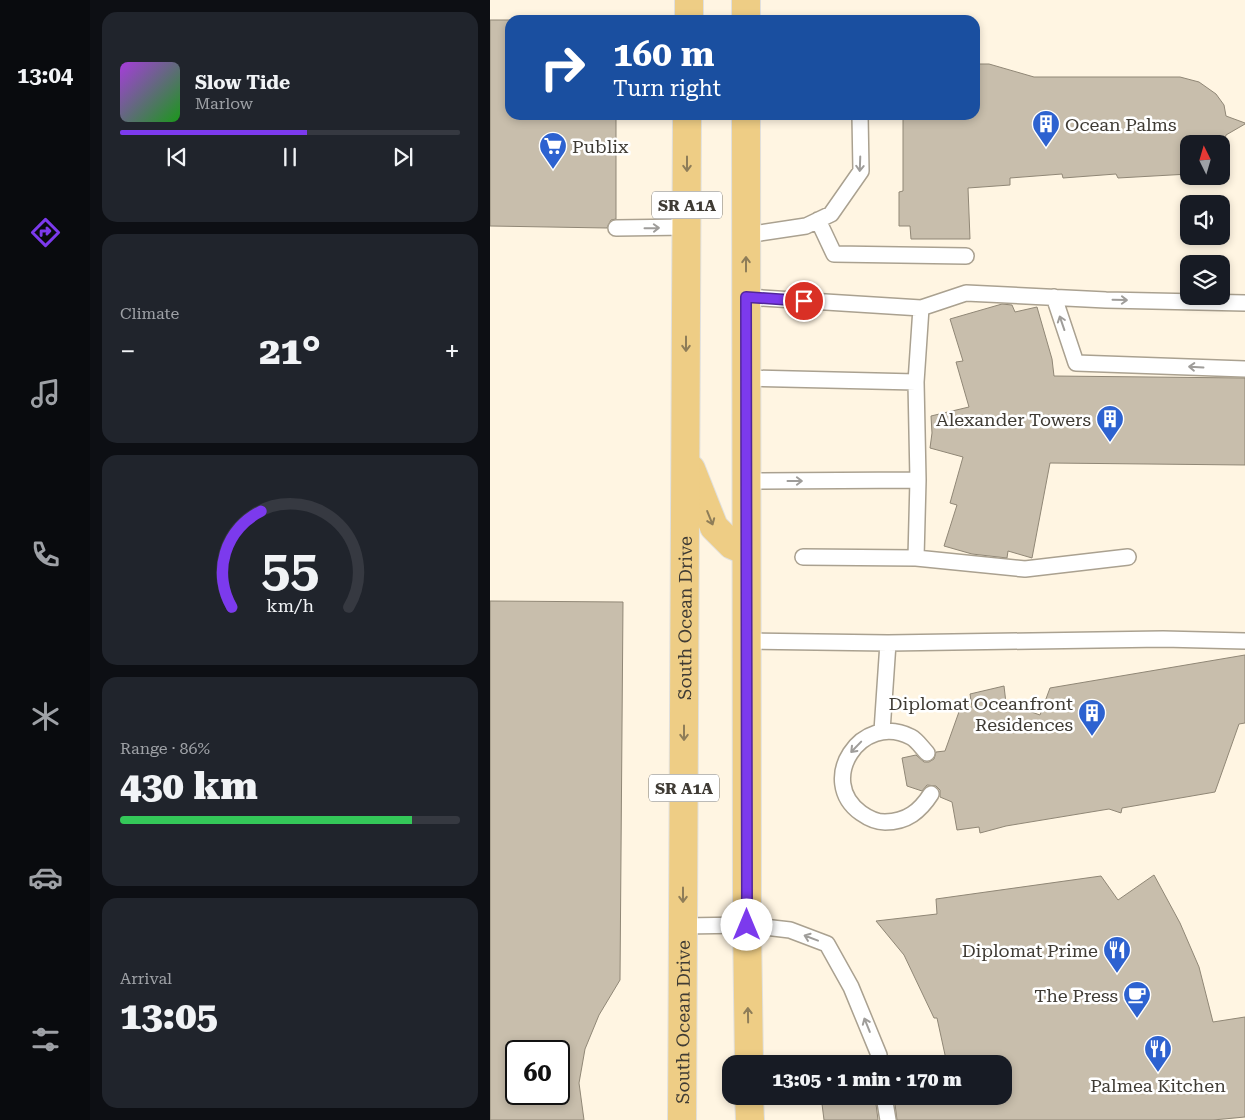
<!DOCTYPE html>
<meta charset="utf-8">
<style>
:root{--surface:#171b24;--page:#20242c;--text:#f1f3f6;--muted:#9ea1a6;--line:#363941;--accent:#7c3aed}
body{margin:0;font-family:"Roboto Serif",serif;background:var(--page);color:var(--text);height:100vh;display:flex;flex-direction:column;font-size:19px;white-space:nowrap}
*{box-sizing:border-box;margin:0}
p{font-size:16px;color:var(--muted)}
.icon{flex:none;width:28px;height:28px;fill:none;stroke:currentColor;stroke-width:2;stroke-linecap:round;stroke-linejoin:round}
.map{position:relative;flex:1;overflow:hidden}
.side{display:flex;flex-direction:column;gap:12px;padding:12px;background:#0d0f14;width:400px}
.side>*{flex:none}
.hud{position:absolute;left:15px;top:15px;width:475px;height:105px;border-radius:15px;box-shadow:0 2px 8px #0003;background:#1a4fa0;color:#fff;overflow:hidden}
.needle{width:32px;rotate:355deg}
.buttons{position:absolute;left:690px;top:135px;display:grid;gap:10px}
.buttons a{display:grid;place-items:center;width:50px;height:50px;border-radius:10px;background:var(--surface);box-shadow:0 2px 8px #0003;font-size:25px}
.speed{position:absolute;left:15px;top:1040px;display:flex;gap:10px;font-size:25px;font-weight:700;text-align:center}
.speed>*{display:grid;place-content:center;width:65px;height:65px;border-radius:50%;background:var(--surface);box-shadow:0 2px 8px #0003;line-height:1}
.speed .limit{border:2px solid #111;border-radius:8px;background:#fff;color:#111}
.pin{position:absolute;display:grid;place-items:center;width:42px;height:42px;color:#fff;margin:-21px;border:2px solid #fff;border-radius:50%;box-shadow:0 1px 5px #0007}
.me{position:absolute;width:55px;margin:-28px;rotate:0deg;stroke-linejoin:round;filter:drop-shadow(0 0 4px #0008)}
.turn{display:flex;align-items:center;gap:18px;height:105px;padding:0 25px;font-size:22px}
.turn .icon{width:65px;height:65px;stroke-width:2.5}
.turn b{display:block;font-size:35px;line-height:42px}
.big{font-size:38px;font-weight:800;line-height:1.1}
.side .tile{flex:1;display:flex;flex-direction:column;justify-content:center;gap:8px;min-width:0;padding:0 18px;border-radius:15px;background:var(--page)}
.side .dial{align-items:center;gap:0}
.dial svg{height:130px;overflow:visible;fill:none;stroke:var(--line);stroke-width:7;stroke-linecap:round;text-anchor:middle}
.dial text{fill:var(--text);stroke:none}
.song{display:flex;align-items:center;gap:15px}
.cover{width:60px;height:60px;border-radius:8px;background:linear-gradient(135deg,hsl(280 70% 55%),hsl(120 70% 35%))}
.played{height:5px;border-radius:2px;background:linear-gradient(90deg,var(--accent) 55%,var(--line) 55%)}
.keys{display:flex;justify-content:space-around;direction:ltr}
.heat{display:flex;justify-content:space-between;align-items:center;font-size:28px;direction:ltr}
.charge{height:8px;border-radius:4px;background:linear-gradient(90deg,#34c759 86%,var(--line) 0)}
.trip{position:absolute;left:232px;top:1055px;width:290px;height:50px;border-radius:15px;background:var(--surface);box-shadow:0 2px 8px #0003;font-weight:800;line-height:50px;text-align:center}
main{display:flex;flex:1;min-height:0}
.tab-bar{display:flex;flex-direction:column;width:90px;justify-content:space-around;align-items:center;background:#090b0e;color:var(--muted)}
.tab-bar .icon{width:35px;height:35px}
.tab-bar .selected{color:var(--accent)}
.tab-bar b{font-size:22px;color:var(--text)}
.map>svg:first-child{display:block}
</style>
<main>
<nav class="tab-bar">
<b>13:04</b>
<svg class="icon selected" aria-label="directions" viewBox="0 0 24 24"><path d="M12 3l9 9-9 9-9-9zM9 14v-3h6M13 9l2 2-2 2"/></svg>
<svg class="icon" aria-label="music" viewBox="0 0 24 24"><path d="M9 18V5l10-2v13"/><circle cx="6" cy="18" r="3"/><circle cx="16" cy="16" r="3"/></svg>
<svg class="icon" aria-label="phone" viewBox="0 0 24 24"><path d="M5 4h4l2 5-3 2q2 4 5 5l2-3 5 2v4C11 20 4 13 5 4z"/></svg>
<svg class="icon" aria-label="climate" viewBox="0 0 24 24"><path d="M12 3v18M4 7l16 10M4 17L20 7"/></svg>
<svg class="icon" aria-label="car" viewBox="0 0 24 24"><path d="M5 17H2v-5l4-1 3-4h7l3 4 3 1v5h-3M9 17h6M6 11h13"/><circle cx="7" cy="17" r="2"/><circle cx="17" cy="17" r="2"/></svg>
<svg class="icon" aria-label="filters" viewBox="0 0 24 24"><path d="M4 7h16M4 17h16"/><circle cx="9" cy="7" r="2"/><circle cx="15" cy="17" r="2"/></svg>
</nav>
<section class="side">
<div class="tile">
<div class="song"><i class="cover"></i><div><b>Slow Tide</b><p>Marlow</p></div></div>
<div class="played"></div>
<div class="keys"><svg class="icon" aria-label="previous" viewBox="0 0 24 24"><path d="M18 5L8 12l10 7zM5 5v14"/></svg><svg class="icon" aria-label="pause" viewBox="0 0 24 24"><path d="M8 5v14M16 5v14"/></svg><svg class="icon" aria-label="next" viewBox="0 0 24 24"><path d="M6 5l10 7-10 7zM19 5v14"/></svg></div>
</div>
<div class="tile"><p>Climate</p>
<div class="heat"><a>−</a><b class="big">21°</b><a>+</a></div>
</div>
<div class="tile dial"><svg viewBox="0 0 100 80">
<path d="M14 69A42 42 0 1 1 86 69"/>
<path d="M14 69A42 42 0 0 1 32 10" stroke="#7c3aed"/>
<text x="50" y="56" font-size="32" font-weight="700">55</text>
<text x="50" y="72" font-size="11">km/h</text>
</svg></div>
<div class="tile"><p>Range · 86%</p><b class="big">430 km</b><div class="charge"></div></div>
<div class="tile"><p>Arrival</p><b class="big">13:05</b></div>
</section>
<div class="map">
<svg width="755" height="1120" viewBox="0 0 755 1120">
<rect width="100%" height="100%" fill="#fff5e2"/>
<path fill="#c8beac" stroke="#908776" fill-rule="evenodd" d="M0,20h20v95h106v104l-5,1 -4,8 -117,-2z
M485,64h14l45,13h146l19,5 17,12 8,11 2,11 19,7v1l-19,11 -5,19v-10h-32v30l-71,4 -2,-4 -53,4 -1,-4 -52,4v7l-42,3 2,51h-59l-1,-13h-11v-34l4,-1v-76h72z
M512,304l10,1 3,7 22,-5 15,52 2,17 191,2v87l-195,-2 -18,95 -24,-7 -1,7 -35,-4 -28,-8 13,-41 -7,-2 13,-46 -33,-9 2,-15 -1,-17 38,-9 -13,-45 7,-1 -13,-42z
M0,601l133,1 -3,378 -21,35 -14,34 -6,34 5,37h-94zM26,1051h43v43h-43z
M755,655v68l-6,1 -24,68 -93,16 -1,5 -12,-4 -103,17 -26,7 -1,-6 -22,3 -5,-28 -12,-5v-7l-4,-4 -9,-1 -5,6 -15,-5 -5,-28 14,-3 8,7h5l5,-3 2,-7 9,-1 15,-42 12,-2 -2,-13 34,-8 2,17 34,12 10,-27z
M664,875l26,48 19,44 14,55 32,-5v100l-32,3h-316l-3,-24h110v-32h-57l-10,-46h-3l-30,-63 -28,-34 61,-7 -1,-15 165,-23 17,24z
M331,1096h54l3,24h-54z"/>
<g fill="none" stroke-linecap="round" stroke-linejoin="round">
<defs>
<path id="lane" d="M328,220l16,34 132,2
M126,228l71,-1
M256,235l60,-9 25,-12 30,-43 -1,-56
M256,297l175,11 -5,74
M564,297l22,66 169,6
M431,308l45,-15 140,7 139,3
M256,378l170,4 2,98 -2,78 109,11 103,-12
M256,481l172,-1
M313,557l113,1
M256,641l142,2 275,-4 82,2
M392,731l6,-88
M437,753c-5,-5 -10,-13 -16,-16 -50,-26 -95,44 -50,76 7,5 15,9 24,9 22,0 35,-11 46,-28
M193,926l64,-1 43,5 37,14 24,43 28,68 1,9
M394,1096l4,24"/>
<g id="primary">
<path d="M199,0v20"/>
<path d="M256,0v20"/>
<path d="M256,115l1,810 2,139"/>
<path d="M201,469l23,58 18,18 14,6"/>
<path d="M259,1096l1,24"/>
<path id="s1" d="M192,1120l5,-1005"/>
</g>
</defs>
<use href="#lane" stroke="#aaa190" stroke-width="18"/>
<use href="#primary" stroke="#e0e0df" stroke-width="30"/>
<use href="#lane" stroke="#fff" stroke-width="15"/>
<use href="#primary" stroke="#eecd85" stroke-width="28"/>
</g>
<defs><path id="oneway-shaft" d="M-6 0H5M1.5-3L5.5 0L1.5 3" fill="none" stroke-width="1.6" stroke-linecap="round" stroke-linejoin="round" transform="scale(1.25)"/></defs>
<g stroke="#8e7d58">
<use href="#oneway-shaft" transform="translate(197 164) rotate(90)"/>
<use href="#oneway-shaft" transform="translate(256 264) rotate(-90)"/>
<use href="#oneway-shaft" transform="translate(196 344) rotate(90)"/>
<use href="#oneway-shaft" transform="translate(220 518) rotate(68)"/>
<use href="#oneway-shaft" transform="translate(194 733) rotate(90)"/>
<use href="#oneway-shaft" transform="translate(193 895) rotate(90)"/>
<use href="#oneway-shaft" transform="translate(258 1015) rotate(-91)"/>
</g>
<g stroke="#9f9d9a">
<use href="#oneway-shaft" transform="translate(370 164) rotate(92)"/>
<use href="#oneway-shaft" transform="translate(162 228) rotate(-1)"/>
<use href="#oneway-shaft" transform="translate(630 300) rotate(1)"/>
<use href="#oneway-shaft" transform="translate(572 323) rotate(-109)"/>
<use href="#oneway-shaft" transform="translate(706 367) rotate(-177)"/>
<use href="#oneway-shaft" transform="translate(305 481)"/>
<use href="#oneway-shaft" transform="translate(366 747) rotate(134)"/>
<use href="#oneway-shaft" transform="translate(321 938) rotate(-159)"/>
<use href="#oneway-shaft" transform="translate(377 1025) rotate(-112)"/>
</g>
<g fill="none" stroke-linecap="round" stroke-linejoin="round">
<defs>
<path id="route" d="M257,925l-1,-628 58,4"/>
</defs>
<use href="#route" stroke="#51269a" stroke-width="12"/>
<use href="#route" stroke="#7c3aed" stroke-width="9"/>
</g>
<defs>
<symbol id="building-pin" viewBox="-11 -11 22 30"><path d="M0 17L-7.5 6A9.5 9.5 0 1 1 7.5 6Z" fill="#2d62d0" stroke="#fff"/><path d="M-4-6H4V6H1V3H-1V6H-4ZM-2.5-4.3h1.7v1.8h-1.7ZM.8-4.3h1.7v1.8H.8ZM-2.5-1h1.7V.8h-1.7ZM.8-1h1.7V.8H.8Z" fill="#fff"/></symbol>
<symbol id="supermarket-pin" viewBox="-11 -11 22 30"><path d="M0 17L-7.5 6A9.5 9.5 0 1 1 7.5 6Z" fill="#2d62d0" stroke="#fff"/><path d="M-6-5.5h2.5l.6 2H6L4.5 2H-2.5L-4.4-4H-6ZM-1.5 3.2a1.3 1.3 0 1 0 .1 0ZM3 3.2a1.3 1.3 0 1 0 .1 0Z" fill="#fff"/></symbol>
<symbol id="restaurant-pin" viewBox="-11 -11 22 30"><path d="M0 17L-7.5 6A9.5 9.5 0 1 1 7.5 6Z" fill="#2d62d0" stroke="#fff"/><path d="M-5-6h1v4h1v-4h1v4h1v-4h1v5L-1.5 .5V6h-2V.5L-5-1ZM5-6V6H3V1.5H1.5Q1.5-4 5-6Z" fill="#fff"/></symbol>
<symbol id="cafe-pin" viewBox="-11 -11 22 30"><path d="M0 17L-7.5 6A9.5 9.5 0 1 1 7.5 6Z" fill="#2d62d0" stroke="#fff"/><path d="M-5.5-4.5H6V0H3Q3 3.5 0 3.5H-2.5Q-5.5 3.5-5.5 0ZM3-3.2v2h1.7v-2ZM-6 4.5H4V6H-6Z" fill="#fff"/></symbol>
</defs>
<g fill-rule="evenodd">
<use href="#building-pin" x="540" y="108" width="32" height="43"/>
<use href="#supermarket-pin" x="47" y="130" width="32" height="43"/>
<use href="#building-pin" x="604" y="403" width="32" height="43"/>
<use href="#building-pin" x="586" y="697" width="32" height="43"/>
<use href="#restaurant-pin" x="611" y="934" width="32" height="43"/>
<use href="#cafe-pin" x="631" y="979" width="32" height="43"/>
<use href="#restaurant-pin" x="652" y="1033" width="32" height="43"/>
</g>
<g text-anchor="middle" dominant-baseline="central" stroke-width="5" stroke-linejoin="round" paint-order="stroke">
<g fill="#fff" stroke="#797671" stroke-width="1">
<rect x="162" y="191.5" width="70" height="27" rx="4"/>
<rect x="159" y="774.5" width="70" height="27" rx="4"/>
</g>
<g font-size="16" font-weight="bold" fill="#3f3b34">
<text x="197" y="205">SR A1A</text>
<text x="194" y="788">SR A1A</text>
</g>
<g font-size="18" fill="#3f3b34" stroke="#fff" text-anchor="end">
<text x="575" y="124" text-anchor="start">Ocean Palms</text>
<text x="82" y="146" text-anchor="start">Publix</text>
<text x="601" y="419">Alexander Towers</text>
<text x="583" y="703">Diplomat Oceanfront<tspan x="583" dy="21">Residences</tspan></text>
<text x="608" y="950">Diplomat Prime</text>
<text x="628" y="995">The Press</text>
<text x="668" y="1085" text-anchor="middle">Palmea Kitchen</text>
</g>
<g font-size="18" fill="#3f3b34" stroke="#fff">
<text stroke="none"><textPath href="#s1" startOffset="502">South Ocean Drive</textPath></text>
<text stroke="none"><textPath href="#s1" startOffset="98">South Ocean Drive</textPath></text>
</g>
</g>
</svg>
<div class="buttons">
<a><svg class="needle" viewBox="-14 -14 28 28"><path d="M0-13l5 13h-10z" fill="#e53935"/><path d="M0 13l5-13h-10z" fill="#9ea1a6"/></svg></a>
<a><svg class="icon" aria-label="sound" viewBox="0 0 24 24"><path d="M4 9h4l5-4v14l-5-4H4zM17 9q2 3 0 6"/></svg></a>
<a><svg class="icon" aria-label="layers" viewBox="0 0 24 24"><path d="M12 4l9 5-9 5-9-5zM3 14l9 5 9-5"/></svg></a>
</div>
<div class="speed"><div class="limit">60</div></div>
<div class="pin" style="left:314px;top:301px;background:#d93025"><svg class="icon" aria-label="arrive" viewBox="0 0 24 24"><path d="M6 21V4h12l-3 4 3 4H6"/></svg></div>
<svg class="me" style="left:257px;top:925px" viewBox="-20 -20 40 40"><circle r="19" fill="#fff"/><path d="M0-13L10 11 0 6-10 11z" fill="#7c3aed"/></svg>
<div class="trip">13:05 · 1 min · 170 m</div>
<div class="hud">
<div class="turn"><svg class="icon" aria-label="right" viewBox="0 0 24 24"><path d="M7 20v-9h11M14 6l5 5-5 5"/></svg><div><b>160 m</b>Turn right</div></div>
</div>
</div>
</main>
